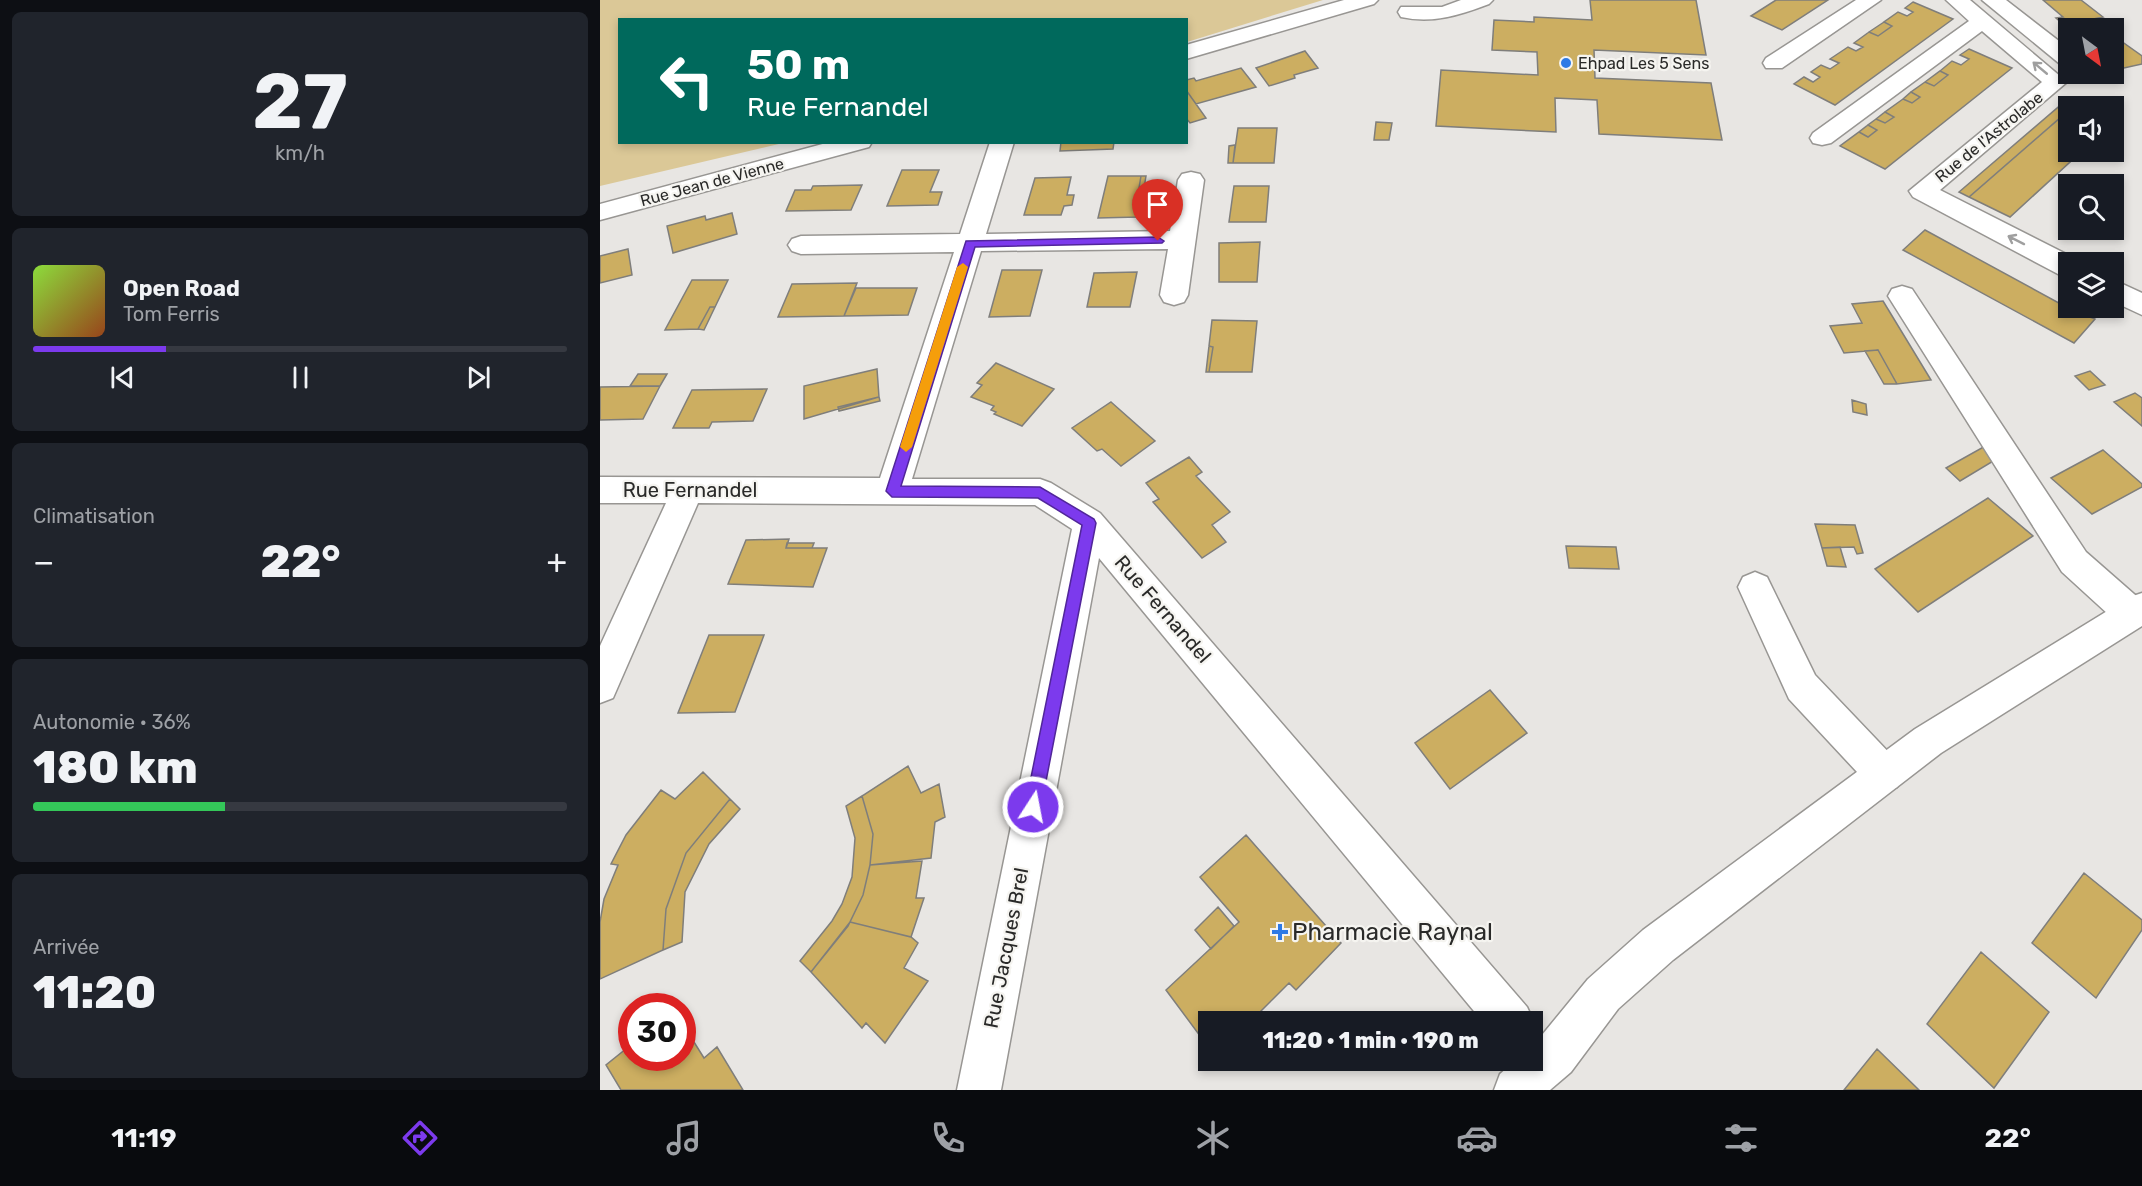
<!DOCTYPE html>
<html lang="fr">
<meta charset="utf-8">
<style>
:root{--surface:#171b24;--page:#20242c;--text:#f1f3f6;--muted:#9ea1a6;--line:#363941;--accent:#7c3aed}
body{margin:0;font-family:Rubik,sans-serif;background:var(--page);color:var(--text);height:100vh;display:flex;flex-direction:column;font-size:22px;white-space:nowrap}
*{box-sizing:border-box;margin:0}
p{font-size:20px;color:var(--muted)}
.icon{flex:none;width:33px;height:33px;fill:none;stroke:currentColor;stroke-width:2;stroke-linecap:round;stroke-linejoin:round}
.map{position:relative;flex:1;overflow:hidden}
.drawer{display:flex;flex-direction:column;gap:12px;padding:12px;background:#0d0f14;width:600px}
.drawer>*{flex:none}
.hud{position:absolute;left:18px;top:18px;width:570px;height:126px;border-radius:0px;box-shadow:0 3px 9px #0003;background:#00695c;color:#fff;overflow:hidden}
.needle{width:39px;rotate:148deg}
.tools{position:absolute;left:1458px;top:18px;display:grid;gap:12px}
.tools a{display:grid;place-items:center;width:66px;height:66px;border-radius:0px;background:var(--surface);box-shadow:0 3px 9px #0003;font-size:30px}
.speed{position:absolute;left:18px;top:993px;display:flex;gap:12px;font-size:30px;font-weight:700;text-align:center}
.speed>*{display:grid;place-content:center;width:78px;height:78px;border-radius:50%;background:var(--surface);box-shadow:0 3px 9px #0003;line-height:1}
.speed .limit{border:9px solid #d22;background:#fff;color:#111}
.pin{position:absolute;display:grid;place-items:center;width:51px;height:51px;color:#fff;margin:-62px -26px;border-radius:50% 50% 50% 0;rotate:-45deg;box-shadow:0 0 6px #0007}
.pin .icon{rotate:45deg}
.me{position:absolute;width:66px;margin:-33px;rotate:11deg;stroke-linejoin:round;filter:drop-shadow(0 0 4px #0008)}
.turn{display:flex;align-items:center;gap:21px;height:126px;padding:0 30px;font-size:27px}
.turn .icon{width:78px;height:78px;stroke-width:2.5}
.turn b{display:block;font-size:42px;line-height:51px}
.big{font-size:45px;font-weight:800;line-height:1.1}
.drawer .tile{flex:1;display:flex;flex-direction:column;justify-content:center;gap:9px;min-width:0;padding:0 21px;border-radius:9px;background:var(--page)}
.drawer .dial{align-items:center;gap:0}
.dial b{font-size:78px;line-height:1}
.song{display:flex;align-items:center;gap:18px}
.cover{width:72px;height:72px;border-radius:9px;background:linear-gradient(135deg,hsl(90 70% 55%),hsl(20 70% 35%))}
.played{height:6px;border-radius:3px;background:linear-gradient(90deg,var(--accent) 25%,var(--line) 25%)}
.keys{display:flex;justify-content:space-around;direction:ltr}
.heat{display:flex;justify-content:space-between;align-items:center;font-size:33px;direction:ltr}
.charge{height:9px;border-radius:4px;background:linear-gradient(90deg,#34c759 36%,var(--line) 0)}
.trip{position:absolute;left:598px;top:1011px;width:345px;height:60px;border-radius:0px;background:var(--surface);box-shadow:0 3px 9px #0003;font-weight:800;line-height:60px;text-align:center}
.tabs{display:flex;height:96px;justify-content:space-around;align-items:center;background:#090b0e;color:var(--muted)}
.tabs .icon{width:42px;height:42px}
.tabs .active{color:var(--accent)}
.tabs b{font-size:27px;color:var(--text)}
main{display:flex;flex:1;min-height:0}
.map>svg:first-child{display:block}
</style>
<main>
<section class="drawer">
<div class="tile dial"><b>27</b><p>km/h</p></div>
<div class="tile">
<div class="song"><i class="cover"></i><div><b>Open Road</b><p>Tom Ferris</p></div></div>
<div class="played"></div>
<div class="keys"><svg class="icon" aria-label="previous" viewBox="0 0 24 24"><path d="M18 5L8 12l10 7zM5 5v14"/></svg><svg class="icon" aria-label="pause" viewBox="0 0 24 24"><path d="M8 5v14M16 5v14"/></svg><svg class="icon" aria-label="next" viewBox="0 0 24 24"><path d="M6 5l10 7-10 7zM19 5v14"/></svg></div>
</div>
<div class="tile"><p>Climatisation</p>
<div class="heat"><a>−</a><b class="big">22°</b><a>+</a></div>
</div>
<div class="tile"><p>Autonomie · 36%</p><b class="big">180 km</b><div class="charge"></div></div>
<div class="tile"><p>Arrivée</p><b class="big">11:20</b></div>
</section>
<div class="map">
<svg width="1542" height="1090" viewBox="0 0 1542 1090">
<rect width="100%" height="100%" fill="#e8e6e3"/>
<path fill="#dbc897" d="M0,0h723l-136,42 -1,-22h-566v122l163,1 -183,43z"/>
<path fill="#ccae61" stroke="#7f7e7b" stroke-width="1.5" d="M990,0h106l10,55 -112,-5 1,28 116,5 11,57 -123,-6 -2,-34 -42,-2 1,34 -120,-6 5,-56 97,5 -1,-23 -45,-2 2,-30 40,2v-5l58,3z
M1176,0h52l-46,30 -31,-14z
M1443,0h38l22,17 -39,8 -8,-7 7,-1z
M1313,2l40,17 -118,86 -41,-21 10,-7 9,5 7,-5 -9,-5 10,-7 9,4 9,-6 -9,-4 18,-12 8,4 7,-4 -9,-4 15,-11 9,4 14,-10 -8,-4 14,-10 9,4 6,-4 -8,-4z
M1284,22l8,4 -14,10 -9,-4z
M1514,36l28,20v8l-18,4 -10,-7z
M1369,49l43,19 -127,101 -45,-23 19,-14 9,5 9,-7 -9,-5 8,-6 9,4 9,-6 -9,-5 18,-13 9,4 8,-6 -9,-5 14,-10 9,4 14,-11 -8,-4 12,-10 9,4 8,-6 -9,-4z
M705,51l13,17 -24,7 1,3 -26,8 -13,-18z
M641,68l15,19 -60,17 -10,-14v-10l8,-2 2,3z
M1340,71l8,4 -14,11 -9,-4z
M586,90l20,28 -16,5 -4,-5z
M1311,92l9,5 -8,6 -9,-4z
M1463,103l6,3 -1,5 -99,86 -10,-5z
M1468,111v41h13l-71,65 -41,-20z
M1285,112l9,5 -9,6 -9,-4z
M776,122l16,1 -3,17h-15z
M1268,125l9,5 -9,7 -9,-5z
M638,128h39l-3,35h-41z
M461,142h53l-1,7 -53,2z
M635,145l-2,18h-5l1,-17z
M302,170h37l-9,22h12l-4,13 -51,1z
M508,176h33l-3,18h5l-5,23 -40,1z
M541,176h5l-3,18h-5z
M471,177l-4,18h7l-2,10 -8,1 -3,9h-37l11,-37z
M262,185l-11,25 -65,1 9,-21h16l2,-4z
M634,186h35l-3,36h-37z
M132,213l5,21 -64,19 -6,-27 38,-10 1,4z
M1325,230l143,78 27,11 -21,24 -171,-93z
M660,242l-3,40h-38v-39z
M28,249l4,26 -32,8v-27z
M402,270h40l-12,46 -41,1z
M537,272l-7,35h-43l7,-34z
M92,280h36l-13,27h-5l-12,22 -33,1z
M257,283l-13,33 -66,1 14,-33z
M256,288h61l-9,27 -64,1z
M1283,301l48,79 -34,4 -19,-34 -34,3 -14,-27 32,-3 -10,-19z
M110,307h5l-11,23 -6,-1z
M612,320l45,1 -5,51h-43l4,-25 -4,-1z
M609,346l4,1 -4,25h-3z
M1278,350l19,34h-13l-19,-33z
M396,363l58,26 -32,37 -28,-12 2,-2 -5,-2 3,-4 -23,-9 11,-12 -5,-2z
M277,369l2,28 -75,22v-33z
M1490,371l15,14 -16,5 -14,-14z
M38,374h29l-7,12h-30z
M60,386l-17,33 -43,1v-33z
M167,389l-14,32 -41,1 -3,6h-36l19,-38z
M1535,393l7,5v28l-28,-24z
M279,397l1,4 -41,10 -1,-4z
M1252,400l14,4 1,11 -14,-3z
M511,402l44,39 -34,25 -19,-17 -5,2 -25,-23z
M1387,445l8,15 -35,21 -14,-13z
M1503,450l39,34v3l-50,27 -41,-36z
M589,457l13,15 -6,4 34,36 -18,13 14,17 -24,16 -49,-56 6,-3 -13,-16z
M1388,498l45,38 -115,76 -43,-43z
M1215,524l40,1 8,28 -6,1 -3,-7 -32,1z
M189,539l-3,9h41l-14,39 -85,-3 18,-44z
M187,543h27l-2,5h-26z
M966,546l50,1 3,22 -50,-1z
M1240,547l6,20 -19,-1 -5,-18z
M109,635h55l-29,77 -57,1z
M890,690l37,43 -77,56 -35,-46z
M308,766l13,27 18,-9 6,33 -10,5 -4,36 -61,7 3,-31 -11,-38z
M103,772l27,27 -44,54 -20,56 -3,41 -63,29v-57l4,-23 14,-34 -7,-1 15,-29 35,-45 14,9z
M262,796l11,38 -3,31 -7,30 -15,31 -37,46 -11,-11 32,-40 10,-17 10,-27 3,-39 -9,-32z
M130,799l10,10 -31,35 -24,48 -3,50 -19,8 3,-41 20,-56z
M646,835l95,108 -45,47 -7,-7 -39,39h-41v26l-43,-58 73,-68 -39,-45z
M322,861l-6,37h8l-13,39 -61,-15 13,-27 7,-30z
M1484,873l58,47v10l-46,68 -64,-55z
M618,907l16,19 -23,23 -16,-19z
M250,922l61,15 7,6 -14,25 24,13 -43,62 -19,-20 -4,5 -51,-56z
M1381,952l68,60 -55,76 -67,-64z
M82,1023l22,35 13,-11 26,43h-122l-15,-25 26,-21v14h50z
M1277,1049l42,41h-75z"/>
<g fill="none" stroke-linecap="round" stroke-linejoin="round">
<defs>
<path id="minor" d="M744,0h34l-4,4 -188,55v-14z
M861,0h32l-4,4c-29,11 -56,20 -88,13l-3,-5 3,-5h41z
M1256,0h25l-99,68h-16l-3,-5 3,-5z
M1346,0h24l97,82 -127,108 138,70 1,2h-11v14l-10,-2 -145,-77 -4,-6 133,-109 -60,-51 -151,112 -9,2 -9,-2 -3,-5 3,-5 156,-112z
M1382,0h24l62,48v18l-8,-2z
M230,142h42l-3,5 -269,73v-16z
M390,142h24l-28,92 184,-3 8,-51 4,-6 9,-2 9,2 4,6 -16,115 -4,7 -10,3 -10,-3 -4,-7 8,-46 -187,2 -69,228h128l11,4 49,30 427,494 7,15 -1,2v-2h-50l-384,-464 -98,532h-44l115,-561 -37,-24 -337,-2 -85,195 -13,5v-57l66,-143h-66v-26l280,1 74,-226 -153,2 -9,-3 -4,-6 4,-6 9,-3 159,-2z
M1514,280l28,13v22l-28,-13z
M1302,286l10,3 174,263 56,49v24l-10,4 -12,-4 -58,-53 -174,-276 4,-7z
M1155,572l12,5 48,98 82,86 6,13 -6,13 -13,5 -13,-5 -82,-88 -51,-112 5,-10z"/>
<path id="major" d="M1542,593v33l-201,127 -268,207 -55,49 -47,63 -21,18h-56l6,-16 16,-14h17v-14l55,-67 55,-49 272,-201 215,-132z"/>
</defs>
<use href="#minor" stroke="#989693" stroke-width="3"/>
<use href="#major" stroke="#989693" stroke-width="3"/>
<use href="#minor" fill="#fff" fill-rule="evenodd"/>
<use href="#major" fill="#fff" fill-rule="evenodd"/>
</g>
<defs><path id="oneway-shaft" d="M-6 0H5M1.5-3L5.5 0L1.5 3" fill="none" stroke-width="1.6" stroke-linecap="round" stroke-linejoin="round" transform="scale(1.5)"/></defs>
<g stroke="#9f9f9f">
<use href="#oneway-shaft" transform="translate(1440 68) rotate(-140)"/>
<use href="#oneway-shaft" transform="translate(1416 240) rotate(-153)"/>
</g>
<path fill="#7c3aed" stroke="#51269a" stroke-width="1.5" d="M558,237l6,4 -2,2 -187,4 -74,239 139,1 54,32 2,4 -55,284 -2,6 -6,2 -6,-2 -2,-6 57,-282 -44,-27 -146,-1 -6,-6 80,-250z"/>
<path fill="#f59e0b" d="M363,263l5,4 -56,180 -6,5 -6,-5 57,-180z"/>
<g fill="#2d7ae6" stroke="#f5f4f0" stroke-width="2">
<circle cx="966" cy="63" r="6"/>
<path d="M677 923h6v6h6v6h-6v6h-6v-6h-6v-6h6z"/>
</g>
<g text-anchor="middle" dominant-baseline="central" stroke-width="4.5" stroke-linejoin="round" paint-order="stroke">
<g font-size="16" fill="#2a2a29" stroke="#f5f4f0" text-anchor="start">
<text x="978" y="63">Ehpad Les 5 Sens</text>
</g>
<g font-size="16" fill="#2a2a29" stroke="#f5f4f0">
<text transform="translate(1389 137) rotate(-39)">Rue de l'Astrolabe</text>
<text transform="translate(112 182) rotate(-15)">Rue Jean de Vienne</text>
</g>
<g font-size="20" fill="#2a2a29" stroke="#f5f4f0">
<text x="90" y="490">Rue Fernandel</text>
<text transform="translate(563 609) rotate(49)">Rue Fernandel</text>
<text transform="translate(406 948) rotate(-79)">Rue Jacques Brel</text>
</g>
<g font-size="24" fill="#2a2a29" stroke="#f5f4f0" text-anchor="start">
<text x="692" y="932">Pharmacie Raynal</text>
</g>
</g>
</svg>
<div class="tools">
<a><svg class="needle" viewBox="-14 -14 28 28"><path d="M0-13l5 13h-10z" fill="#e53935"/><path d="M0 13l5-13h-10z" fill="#9ea1a6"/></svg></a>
<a><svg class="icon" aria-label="sound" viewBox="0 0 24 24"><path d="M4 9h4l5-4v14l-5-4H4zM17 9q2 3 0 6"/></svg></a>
<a><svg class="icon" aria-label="search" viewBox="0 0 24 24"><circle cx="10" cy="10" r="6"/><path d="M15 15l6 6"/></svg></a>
<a><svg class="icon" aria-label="layers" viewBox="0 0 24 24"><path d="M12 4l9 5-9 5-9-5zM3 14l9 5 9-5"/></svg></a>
</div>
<div class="speed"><div class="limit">30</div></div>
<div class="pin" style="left:558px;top:241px;background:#d93025"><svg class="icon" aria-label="arrive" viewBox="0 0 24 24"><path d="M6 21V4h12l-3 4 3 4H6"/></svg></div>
<svg class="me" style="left:433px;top:807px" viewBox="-20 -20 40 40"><circle r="17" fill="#7c3aed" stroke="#fff" stroke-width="3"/><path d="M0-11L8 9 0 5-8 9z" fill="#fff"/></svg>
<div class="trip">11:20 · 1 min · 190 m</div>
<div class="hud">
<div class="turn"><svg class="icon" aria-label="left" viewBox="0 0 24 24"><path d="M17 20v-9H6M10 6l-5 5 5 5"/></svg><div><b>50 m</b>Rue Fernandel</div></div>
</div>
</div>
</main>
<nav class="tabs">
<b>11:19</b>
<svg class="icon active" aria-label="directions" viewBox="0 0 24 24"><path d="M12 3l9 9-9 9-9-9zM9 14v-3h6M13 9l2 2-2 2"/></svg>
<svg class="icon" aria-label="music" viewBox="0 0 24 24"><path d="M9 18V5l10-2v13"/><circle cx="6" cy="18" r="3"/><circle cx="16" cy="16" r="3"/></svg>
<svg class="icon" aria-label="phone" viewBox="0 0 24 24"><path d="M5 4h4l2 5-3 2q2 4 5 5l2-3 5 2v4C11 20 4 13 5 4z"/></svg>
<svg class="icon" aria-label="climate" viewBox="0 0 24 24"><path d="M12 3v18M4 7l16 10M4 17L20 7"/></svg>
<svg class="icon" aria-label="car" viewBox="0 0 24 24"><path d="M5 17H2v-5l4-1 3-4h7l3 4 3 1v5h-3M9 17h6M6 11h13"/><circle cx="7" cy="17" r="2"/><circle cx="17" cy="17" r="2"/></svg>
<svg class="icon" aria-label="filters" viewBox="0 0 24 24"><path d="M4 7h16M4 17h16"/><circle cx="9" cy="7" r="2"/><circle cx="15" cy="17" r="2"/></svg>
<b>22°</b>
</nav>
